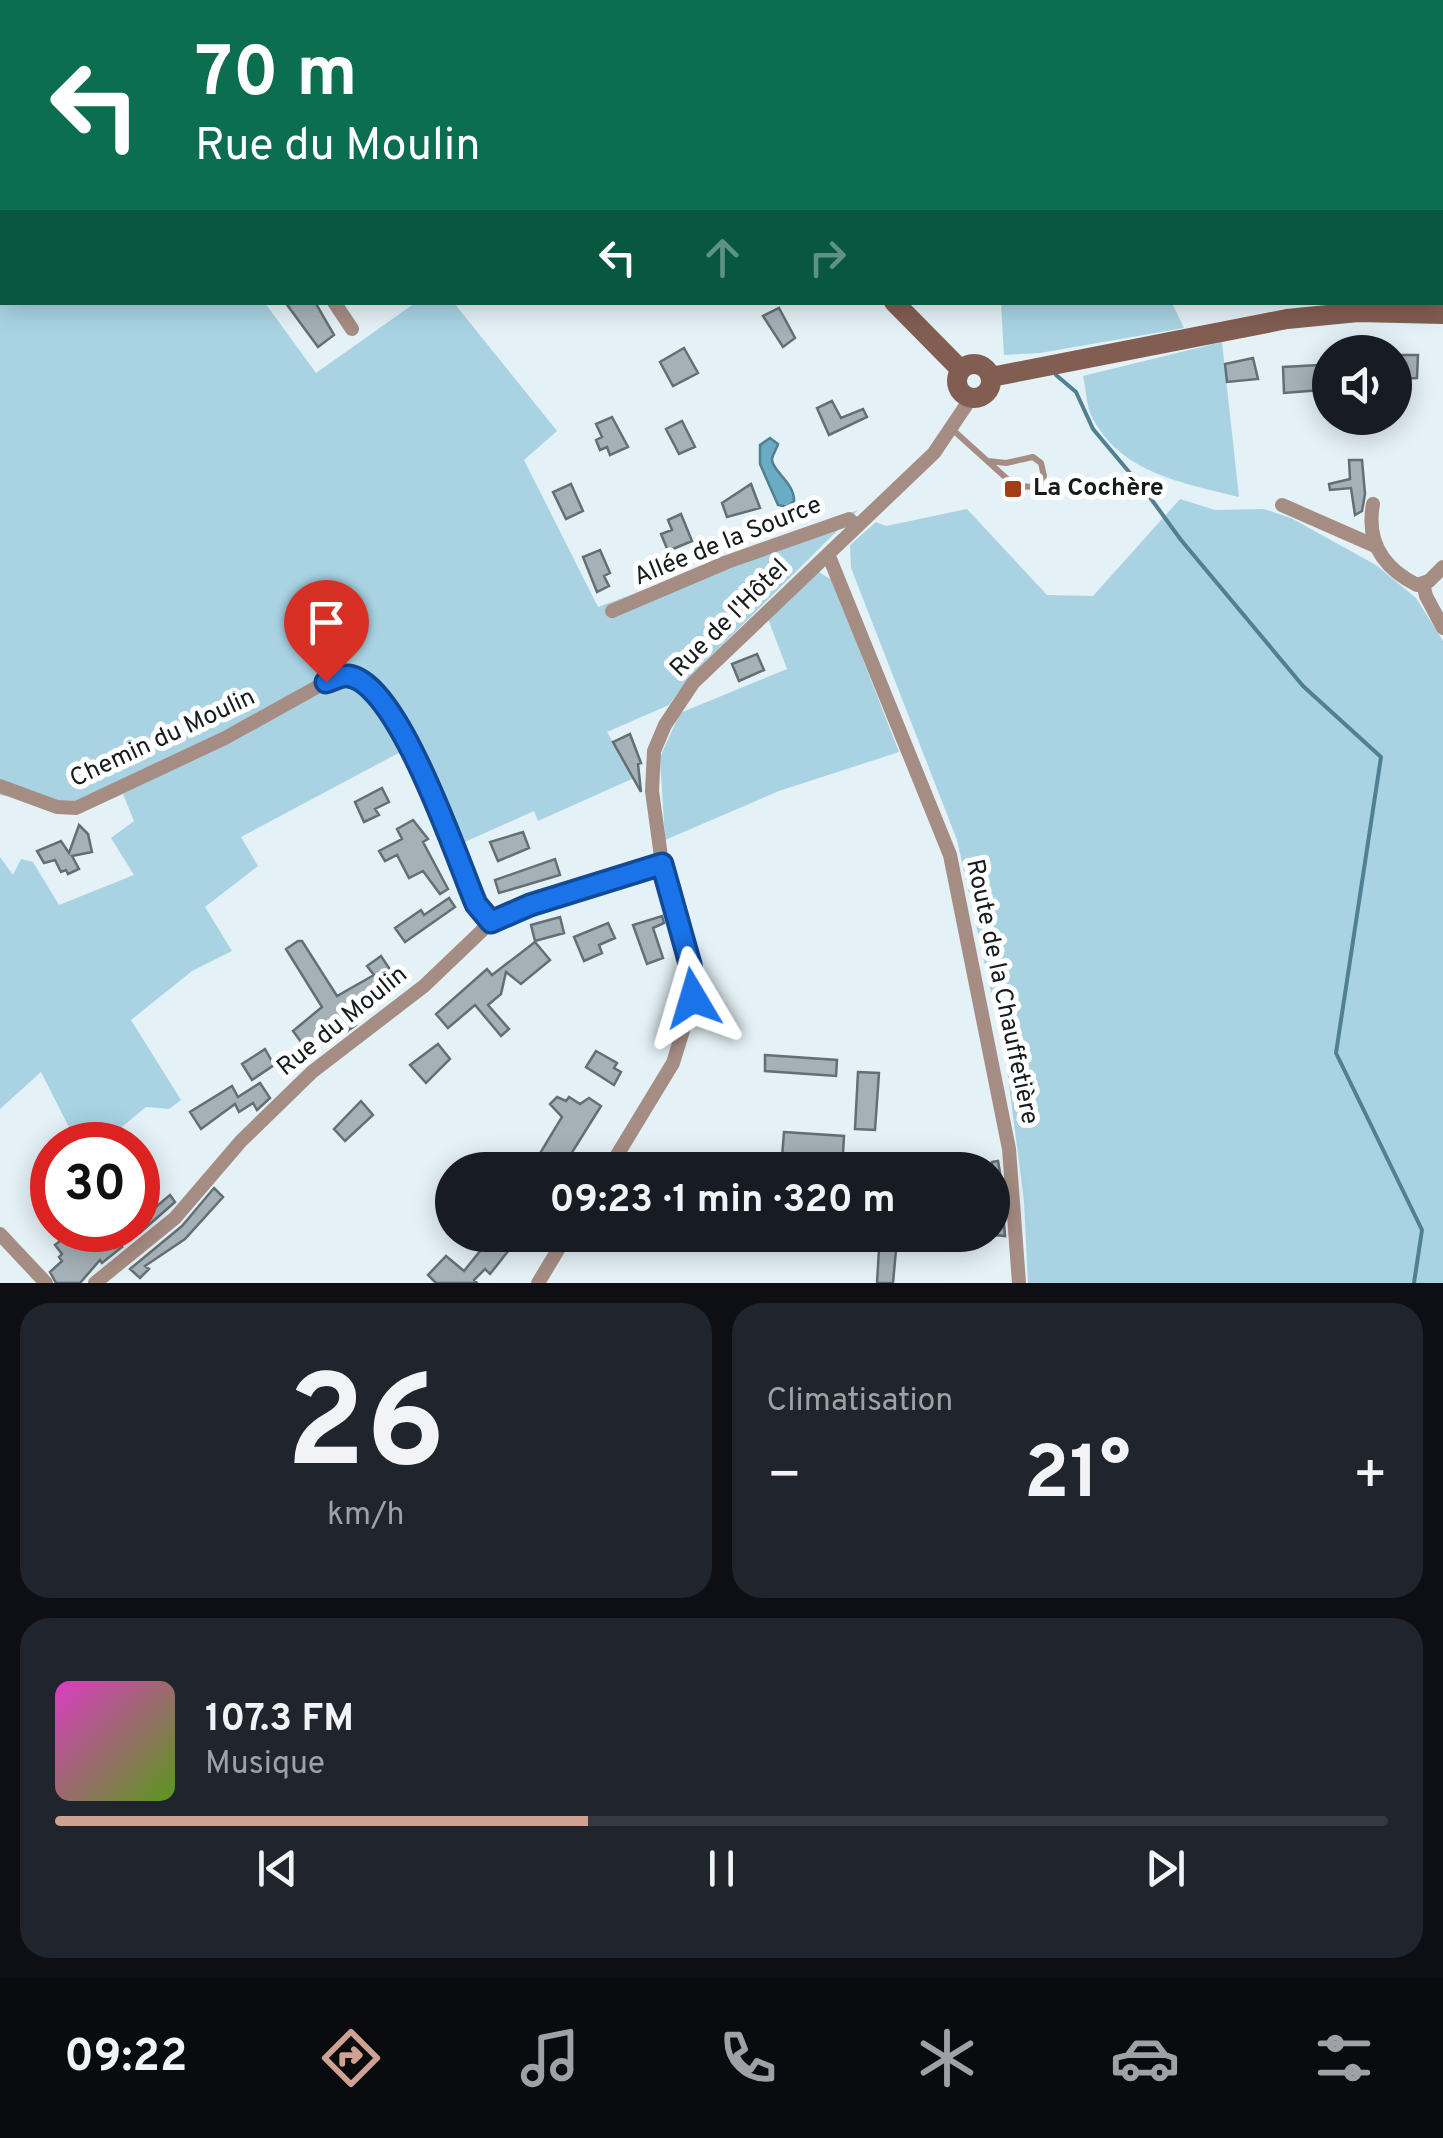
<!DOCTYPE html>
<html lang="fr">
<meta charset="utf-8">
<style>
:root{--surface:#171b24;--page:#20242c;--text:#f1f3f6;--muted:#9ea1a6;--line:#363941;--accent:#cea191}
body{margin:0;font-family:Overpass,sans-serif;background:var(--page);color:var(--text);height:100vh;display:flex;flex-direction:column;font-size:38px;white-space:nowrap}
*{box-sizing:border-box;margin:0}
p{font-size:32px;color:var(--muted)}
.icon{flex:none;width:55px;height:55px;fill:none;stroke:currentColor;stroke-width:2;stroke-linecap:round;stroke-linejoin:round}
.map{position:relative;height:1283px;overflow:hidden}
.sheet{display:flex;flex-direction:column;gap:20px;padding:20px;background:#0d0f14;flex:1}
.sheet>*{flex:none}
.top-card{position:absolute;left:0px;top:0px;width:1445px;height:305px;box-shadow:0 5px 25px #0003;background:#0b6e4f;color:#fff;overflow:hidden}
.buttons{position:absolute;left:1312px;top:335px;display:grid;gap:20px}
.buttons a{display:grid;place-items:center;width:100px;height:100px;border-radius:50%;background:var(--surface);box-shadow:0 5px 25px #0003;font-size:50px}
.speed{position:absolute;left:30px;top:1122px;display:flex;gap:20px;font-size:50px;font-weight:700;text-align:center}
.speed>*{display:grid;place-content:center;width:130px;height:130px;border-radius:50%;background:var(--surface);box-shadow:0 5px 25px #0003;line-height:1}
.speed .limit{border:15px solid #d22;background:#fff;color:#111}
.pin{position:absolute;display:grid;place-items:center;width:85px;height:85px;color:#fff;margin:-102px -42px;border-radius:50% 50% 50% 0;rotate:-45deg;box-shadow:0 0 10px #0007}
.pin .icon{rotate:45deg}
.me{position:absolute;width:110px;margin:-55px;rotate:353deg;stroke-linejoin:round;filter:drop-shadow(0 0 8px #0008)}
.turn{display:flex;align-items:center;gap:35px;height:210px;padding:0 30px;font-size:45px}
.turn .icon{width:130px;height:130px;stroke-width:2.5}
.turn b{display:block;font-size:70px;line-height:85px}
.lanes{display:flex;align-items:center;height:95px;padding:0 30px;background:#0003;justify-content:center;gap:50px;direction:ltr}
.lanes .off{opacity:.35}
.big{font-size:75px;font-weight:700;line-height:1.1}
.sheet .card{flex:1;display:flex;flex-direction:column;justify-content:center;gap:15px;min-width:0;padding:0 35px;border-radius:30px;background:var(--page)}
.sheet .dial{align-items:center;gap:0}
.dial b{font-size:130px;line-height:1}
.song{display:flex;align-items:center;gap:30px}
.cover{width:120px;height:120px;border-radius:15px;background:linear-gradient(135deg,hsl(310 70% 55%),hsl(90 70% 35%))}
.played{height:10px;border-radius:5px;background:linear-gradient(90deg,var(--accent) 40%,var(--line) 40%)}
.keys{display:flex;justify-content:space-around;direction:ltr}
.heat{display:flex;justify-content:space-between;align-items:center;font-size:55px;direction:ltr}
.sheet .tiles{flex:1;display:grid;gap:20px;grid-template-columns:1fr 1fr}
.card:last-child{grid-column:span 2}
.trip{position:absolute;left:435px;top:1152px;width:575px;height:100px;border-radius:50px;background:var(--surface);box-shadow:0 5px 25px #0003;font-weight:700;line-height:100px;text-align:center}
.dock{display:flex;height:160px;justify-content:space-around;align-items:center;background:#090b0e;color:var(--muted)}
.dock .icon{width:70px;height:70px}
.dock .selected{color:var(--accent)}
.dock b{font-size:45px;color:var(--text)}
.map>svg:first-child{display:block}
</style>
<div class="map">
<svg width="1443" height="1283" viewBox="0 0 1443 1283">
<rect width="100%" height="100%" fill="#e4f1f6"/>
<path fill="#a9d3e3" d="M967,0h476v189l-1,-187z
M0,37l2,265 263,1 51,70 99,-70h39l103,128 -33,29 74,147 260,-97 -170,169 -19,26 -62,27 27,46 -96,43 -4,-10 -78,35 -50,-97 -165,88 17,29 -53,41 27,44 -40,20 -61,49 50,80 -12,9 -23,-2 -46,38h-22l-37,-73 -41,37v-252l13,18 8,-16 12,3 26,43 75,-30 -23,-37 23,-17 -11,-27 -32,14 -91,-13z
M1001,303h171l12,25 -144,25 -36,2z
M1222,342l17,155c-56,-14 -120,-24 -148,-82 -5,-11 -5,-27 -8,-39z
M1180,499l35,11 49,-1 27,9 85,47 40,33 27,43v642h-415l-4,-82 -19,-147 -48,-214 -106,-272 -1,-23 26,-23 10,4 81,-17 80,86 46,1z
M817,571l15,9 67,172 -120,39 -114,49 -5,-83 20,-44 107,-44 -19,-50z"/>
<path fill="#6aacc4" stroke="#518092" stroke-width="2.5" d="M770,438l8,6c-1,5 -5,9 -6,15 -1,11 23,24 22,42l-7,6 -9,-2 -18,-41v-19z"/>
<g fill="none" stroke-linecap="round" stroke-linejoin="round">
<path stroke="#518092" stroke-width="4" d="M1056,375l20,17 17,37 42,50
M1149,496l32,44 122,146 78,71 -45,296 86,177 -8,53"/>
</g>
<path fill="#a4b1b6" stroke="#646f74" stroke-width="2.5" d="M285,302h30l19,33 -16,12z
M779,308l16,30 -12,9 -20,-31z
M684,348l14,25 -25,13 -13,-24z
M1395,355h23l-1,23 -22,1z
M1253,358l5,21 -31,3 -2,-18z
M1319,365l2,25 -37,3 -1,-26z
M832,401l9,17 22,-9 4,8 -38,18 -12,-27z
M612,417l16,30 -18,8 -3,-8 -7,3 -4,-10 6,-3 -6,-13z
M682,421l13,26 -16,7 -13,-25z
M1349,460h13l3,34 -3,17 -7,4 -4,-27 -21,2 -1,-6 21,-5z
M571,484l12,27 -17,8 -13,-27z
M751,484l9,24 -33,9 -5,-14z
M681,514l11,27 -24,10 -7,-17 11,-4 -4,-10z
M600,550l10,23 -6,3 5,10 -12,6 -14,-35z
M757,654l7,16 -25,11 -7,-17z
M630,734l11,29 -3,1 3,28 -28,-50z
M382,788l7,14 -14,7 4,6 -15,7 -9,-20z
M413,820l15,19 -5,3 25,47 -8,5 -17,-23 -14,7 -12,-23 -12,6 -6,-10 23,-12 -5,-10z
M79,825l9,9 4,18 -20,4 7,13 -11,5 -2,-4 -5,2 -6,-12 -11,3 -7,-12 24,-10 8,12z
M523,832l6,16 -31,13 -8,-19z
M555,859l5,16 -61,18 -4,-13z
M449,898l6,9 -50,35 -10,-14 26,-18 3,5z
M662,916l2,7 -11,5 10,30 -16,6 -14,-39z
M560,917l4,16 -29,8 -4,-16z
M608,923l7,15 -16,7 3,8 -18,8 -10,-24z
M298,941h4l35,55 37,-21 -7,-9 14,-10 18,27 -52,28 9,14 -10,7 -7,-11 -35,25 -11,-15 29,-24 -36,-58z
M535,942l15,18 -29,24 -15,-12 -5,22 -13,11 21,24 -8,7 -26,-31 -27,23 -12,-14 51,-45 5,6z
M438,1044l12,15 -24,24 -16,-18z
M265,1049l9,16 -22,15 -10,-16z
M596,1051l21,12 -3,5 7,4 -7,13 -28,-18z
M765,1055l72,5 -1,16 -71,-5z
M858,1072l21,1 -4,57 -20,-1z
M260,1083l10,15 -13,12 -4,-7 -14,9 -4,-8 -34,25 -11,-17 42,-26 6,11z
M557,1097l9,4 3,-4 11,7 9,-6 12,8 -40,64h-6l-16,-15 23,-38 -12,-13z
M361,1101l12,14 -28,26 -11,-12z
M784,1132l60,4 -2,34h-61z
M998,1161l2,12 5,63 -10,-1 -3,-73z
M214,1188l9,9 -38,42 -40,27 4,3 -9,9 -10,-9 52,-43z
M170,1195l5,7 -33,29 2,-6 -6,-15 7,-6 6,7z
M83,1230h18l21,17 -20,16 -2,-3 -20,23h-24l-6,-11 12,-11 -3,-4 3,-3 -7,-9 14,-11 4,5z
M493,1235h28l-31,39 -5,-5 -11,11 3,3h-41l-8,-8 18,-19 18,15z
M879,1249l17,1 -3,33h-16z"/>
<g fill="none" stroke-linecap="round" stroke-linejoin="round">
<path stroke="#a68d84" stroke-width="6" d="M953,430l62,56 20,1 9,-11 -3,-13 -8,-6 -27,6 -18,-2"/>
<path stroke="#a68d84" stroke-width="14" d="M259,0l1,2
M334,302l18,27
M1373,504c-7,38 10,64 44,81l12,-4 14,-14
M1282,505l91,40
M828,554l122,301 59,294 10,134
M1423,583l3,13 17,32
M612,611l115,-49 122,-43 8,7
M0,786l57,21 19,1 149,-70 101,-56 22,-7 20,9 29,35 79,185 15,18
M608,1170l65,-107 20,-65 -2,-34 -29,-100 -10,-73 2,-40 11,-26 28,-42 241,-230 37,-55
M0,1234l46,49
M95,1283l80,-65 66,-77 71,-69 112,-86 67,-64 39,-17 132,-41
M538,1283l29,-48"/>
<path stroke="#825e52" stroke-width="20" d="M590,0l3,2
M894,302l67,68
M957 381a17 17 0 1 1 34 0a17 17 0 1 1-34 0Z
M991,377l296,-58 71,-7 85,2"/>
</g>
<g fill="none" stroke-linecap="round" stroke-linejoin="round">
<defs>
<path id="route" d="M326,682c6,-2 16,-7 22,-6 50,5 109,183 128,228l15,18 39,-17 132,-41 28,100 3,34"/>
</defs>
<use href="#route" stroke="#114b97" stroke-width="25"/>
<use href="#route" stroke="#1a73e8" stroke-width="18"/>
</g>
<rect fill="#a33d15" stroke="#fff" stroke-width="4" x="1003" y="479" width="20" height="20" rx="5"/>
<g text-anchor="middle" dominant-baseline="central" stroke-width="10" stroke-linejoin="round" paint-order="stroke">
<g font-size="25" font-weight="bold" fill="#171b1d" stroke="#fff" text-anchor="start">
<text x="1033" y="489">La Cochère</text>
</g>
<g font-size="25" fill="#171b1d" stroke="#fff">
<text transform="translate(728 542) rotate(-22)">Allée de la Source</text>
<text transform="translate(730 619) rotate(-45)">Rue de l'Hôtel</text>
<text transform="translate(163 739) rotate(-25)">Chemin du Moulin</text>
<text transform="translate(1001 992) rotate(78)">Route de la Chauffetière</text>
<text transform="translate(343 1022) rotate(-39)">Rue du Moulin</text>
</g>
</g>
</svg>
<div class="buttons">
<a><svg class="icon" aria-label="sound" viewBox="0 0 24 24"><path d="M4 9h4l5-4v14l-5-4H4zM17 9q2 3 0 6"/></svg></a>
</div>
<div class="speed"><div class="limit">30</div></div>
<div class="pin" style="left:326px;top:682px;background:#d93025"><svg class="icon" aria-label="arrive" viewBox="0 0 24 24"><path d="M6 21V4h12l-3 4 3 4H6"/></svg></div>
<svg class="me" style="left:693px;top:998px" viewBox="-20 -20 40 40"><path d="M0-17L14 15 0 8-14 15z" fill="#1a73e8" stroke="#fff" stroke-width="4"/></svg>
<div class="trip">09:23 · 1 min · 320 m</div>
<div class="top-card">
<div class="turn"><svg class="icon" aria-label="left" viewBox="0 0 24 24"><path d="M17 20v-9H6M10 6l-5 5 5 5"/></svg><div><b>70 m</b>Rue du Moulin</div></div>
<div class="lanes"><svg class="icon" aria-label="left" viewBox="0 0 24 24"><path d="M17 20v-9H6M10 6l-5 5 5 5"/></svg><svg class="icon off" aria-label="ahead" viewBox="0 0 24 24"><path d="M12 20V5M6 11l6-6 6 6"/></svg><svg class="icon off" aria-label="right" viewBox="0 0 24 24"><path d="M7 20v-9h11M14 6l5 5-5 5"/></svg></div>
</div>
</div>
<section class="sheet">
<div class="tiles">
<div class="card dial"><b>26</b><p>km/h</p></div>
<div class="card"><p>Climatisation</p>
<div class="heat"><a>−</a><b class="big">21°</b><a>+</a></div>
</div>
<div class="card">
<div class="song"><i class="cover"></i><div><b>107.3 FM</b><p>Musique</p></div></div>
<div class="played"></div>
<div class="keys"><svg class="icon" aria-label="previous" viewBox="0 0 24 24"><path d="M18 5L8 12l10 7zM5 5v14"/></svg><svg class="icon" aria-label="pause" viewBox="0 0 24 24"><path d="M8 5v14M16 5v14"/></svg><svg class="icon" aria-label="next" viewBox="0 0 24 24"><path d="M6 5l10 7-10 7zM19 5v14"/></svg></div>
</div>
</div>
</section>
<nav class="dock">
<b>09:22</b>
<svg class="icon selected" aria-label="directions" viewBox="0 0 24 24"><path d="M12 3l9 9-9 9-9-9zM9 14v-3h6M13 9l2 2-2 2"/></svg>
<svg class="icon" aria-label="music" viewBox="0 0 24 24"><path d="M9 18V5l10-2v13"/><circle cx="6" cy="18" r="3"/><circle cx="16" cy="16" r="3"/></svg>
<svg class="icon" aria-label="phone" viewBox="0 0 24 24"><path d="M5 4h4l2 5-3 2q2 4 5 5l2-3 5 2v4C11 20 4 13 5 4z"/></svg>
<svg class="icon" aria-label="climate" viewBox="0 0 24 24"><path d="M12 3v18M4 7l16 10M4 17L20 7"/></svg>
<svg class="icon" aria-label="car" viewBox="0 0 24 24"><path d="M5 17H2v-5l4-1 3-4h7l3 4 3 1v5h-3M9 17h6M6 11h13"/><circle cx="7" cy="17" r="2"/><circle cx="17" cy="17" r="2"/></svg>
<svg class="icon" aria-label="filters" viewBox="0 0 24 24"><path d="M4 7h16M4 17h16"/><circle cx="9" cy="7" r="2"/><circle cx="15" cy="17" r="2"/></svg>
</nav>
